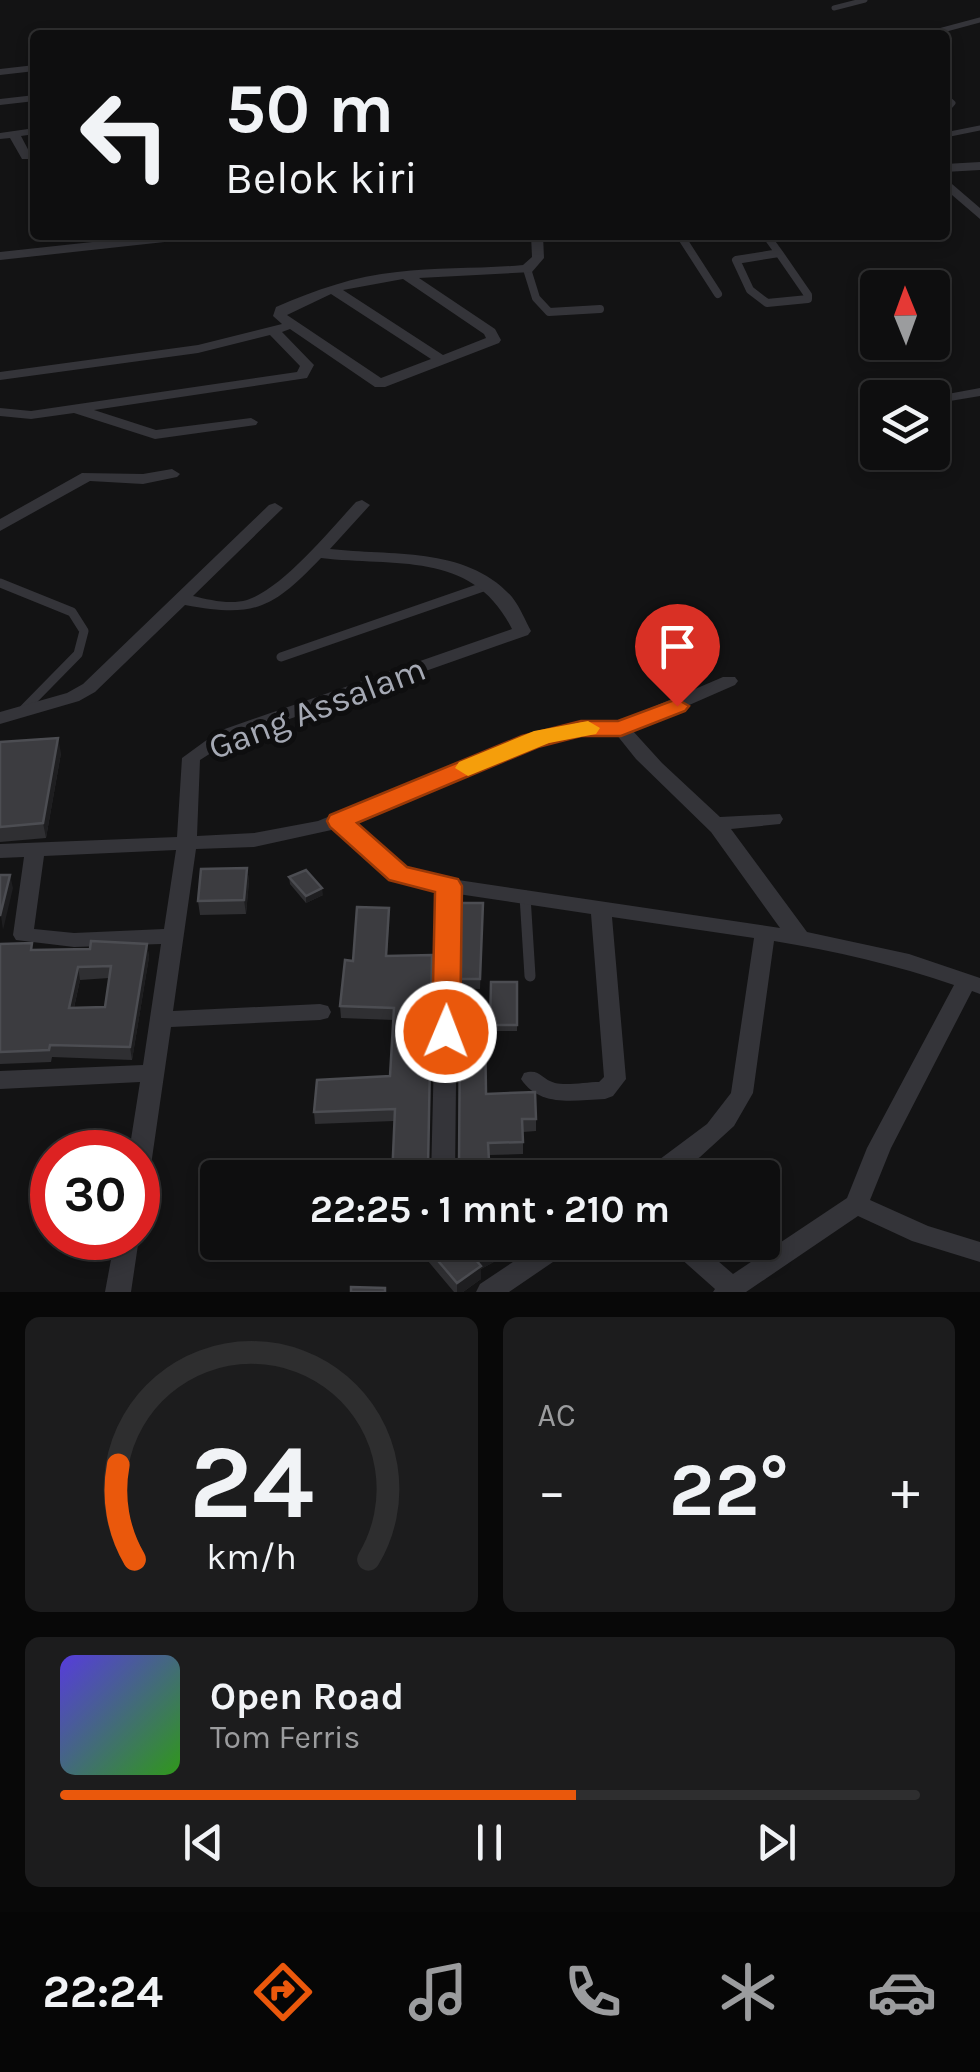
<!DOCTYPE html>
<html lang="id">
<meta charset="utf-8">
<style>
:root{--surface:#0e0e0f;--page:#1c1c1d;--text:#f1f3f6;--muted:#9b9c9e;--line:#2e2e2f;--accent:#ea580c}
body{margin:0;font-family:Karla,sans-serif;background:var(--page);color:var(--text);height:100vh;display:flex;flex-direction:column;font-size:38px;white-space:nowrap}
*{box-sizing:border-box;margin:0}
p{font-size:32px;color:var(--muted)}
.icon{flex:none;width:55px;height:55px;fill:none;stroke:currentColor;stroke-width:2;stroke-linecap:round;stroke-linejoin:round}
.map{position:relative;height:1292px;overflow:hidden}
.details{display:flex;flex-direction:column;gap:25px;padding:25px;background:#080808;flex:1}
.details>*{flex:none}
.hud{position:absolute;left:30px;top:30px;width:920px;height:210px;border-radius:10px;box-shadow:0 5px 15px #0003,0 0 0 2px var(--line);background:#0e0e0f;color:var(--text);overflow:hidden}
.needle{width:65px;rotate:359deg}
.buttons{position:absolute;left:860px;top:270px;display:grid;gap:20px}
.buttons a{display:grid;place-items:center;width:90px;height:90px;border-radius:10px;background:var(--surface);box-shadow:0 5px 15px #0003,0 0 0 2px var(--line);font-size:50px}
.speed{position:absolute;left:30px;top:1130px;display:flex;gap:20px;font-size:50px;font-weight:700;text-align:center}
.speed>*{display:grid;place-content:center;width:130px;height:130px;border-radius:50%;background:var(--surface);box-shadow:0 5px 15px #0003,0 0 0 2px var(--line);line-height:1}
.speed .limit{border:15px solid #d22;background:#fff;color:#111}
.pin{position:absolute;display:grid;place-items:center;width:85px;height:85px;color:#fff;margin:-102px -42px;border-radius:50% 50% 50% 0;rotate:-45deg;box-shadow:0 0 10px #0007}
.pin .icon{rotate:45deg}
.me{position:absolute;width:110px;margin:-55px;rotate:1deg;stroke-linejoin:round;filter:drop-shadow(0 0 8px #0008)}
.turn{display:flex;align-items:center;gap:35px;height:210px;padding:0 30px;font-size:45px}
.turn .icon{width:130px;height:130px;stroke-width:2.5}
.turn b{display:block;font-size:70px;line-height:85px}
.big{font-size:75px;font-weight:700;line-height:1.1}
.details .card{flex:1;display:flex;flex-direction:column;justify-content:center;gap:15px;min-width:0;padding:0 35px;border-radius:15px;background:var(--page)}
.details .dial{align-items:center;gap:0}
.dial svg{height:260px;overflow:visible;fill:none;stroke:var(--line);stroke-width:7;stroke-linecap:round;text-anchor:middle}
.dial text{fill:var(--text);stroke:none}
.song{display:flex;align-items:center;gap:30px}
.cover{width:120px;height:120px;border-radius:15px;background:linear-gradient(135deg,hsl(250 70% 55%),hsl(110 70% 35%))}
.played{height:10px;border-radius:5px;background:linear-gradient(90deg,var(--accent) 60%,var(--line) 60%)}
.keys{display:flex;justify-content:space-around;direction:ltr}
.heat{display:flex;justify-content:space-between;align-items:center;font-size:55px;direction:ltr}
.details .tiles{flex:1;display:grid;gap:25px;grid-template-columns:1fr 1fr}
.card:last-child{grid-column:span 2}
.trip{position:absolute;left:200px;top:1160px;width:580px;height:100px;border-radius:10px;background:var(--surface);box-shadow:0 5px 15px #0003,0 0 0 2px var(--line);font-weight:700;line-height:100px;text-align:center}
.dock{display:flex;height:160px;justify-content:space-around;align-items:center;background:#060606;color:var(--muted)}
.dock .icon{width:70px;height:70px}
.dock .current{color:var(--accent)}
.dock b{font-size:45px;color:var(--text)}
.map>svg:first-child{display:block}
</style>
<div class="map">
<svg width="980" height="1292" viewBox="0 0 980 1292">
<rect width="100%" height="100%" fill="#131314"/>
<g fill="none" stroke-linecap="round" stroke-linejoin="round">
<path stroke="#343439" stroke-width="5" d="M834,8l31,-8
M924,35l56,-15
M945,96l8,7 -8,9
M945,135l35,-7"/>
<path stroke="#343439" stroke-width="8" d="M680,235l38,59
M766,235l13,18
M779,253l29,42v4l-41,4 -17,-13 -14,-30z
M527,269l9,29 13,14 51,-3"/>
<path stroke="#343439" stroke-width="9" d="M0,583l72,29 12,19 -6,23 -54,55
M281,657l205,-71"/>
<path stroke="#343439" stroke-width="11" d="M525,896l5,80"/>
<path fill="#343439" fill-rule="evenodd" d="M35,65v6l-35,4v-6z
M35,95v6l-35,4v-6z
M35,128v6l-14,2 11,21 -2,2h-8l-12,-21 -10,1v-6z
M980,162v8l-35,2v-8z
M945,178l35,30v11l-35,-30z
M157,235h41l-6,4 -192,21v-8z
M531,235h12l1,23 -12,14 -113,6 76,51 6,11 -2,3 -114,44h-10l-85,-58 -8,3 32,33 -7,13 -213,32 62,20 95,-12 7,4 -2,3 -101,14 -81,-26 -43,6 -31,-3v-8l31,3 266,-39 3,-6 -30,-31 -72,18 -198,27v-8l198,-27 84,-21 -9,-8 3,-9c39,-17 79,-31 121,-35 42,-5 84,-3 126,-7l9,-8zM403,279l81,55 2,4 -43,17 -100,-65zM331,294l100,65 -50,19 -94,-63z
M980,388v8l-48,8v-6h-6z
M172,469l8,5 -3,3 -34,7 -53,-3 -90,50v-12l82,-46 61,1z
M362,500l8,5 -40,44c61,7 137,-3 182,48 8,10 13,23 19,34l-3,4 -295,104 -33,21 -3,76 57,-3 64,-12 205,-84 58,-14 37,-1 105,-45h12l3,4 -3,4 -103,45 30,33 58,54 60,-3 3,5 -3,5 -49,5 76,103 102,22 71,24v16l-8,-3 -81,157 -21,52 58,26 52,16v20l-68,-21 -54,-25 -112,76h-33l2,-3 -45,-40 -3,-7h29l37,32 114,-76 20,-50 87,-163c-58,-20 -119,-34 -180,-44l-21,152 -19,33 -34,31 -30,21h-30l4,-7 63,-47 24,-31 23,-155 -142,-21 14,162 -13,17 -8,3c-30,1 -65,9 -84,-20l3,-6c16,-5 17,6 31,10 12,3 31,-1 44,-1l5,-5 -13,-163 -133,-20 -3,284h-24l7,-287c-52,-8 -66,-28 -102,-62l-82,18 -58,2 -23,162 147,-7 8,2 3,6 -3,6 -8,2 -149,7 -21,145 -4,7 -8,2v-29h-9l11,-70 -140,7v-18l143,-6 18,-121 -87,3 -58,-7 -3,-5 11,-78 -24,1v-14l177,-7 5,-79 37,-27 293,-102c-39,-79 -116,-62 -191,-71 -49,51 -66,60 -136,47l-90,87 -16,9 -79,23v-12l67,-19 16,-9 186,-179 6,-2 8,5 -90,88c17,4 37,9 54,4 35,-11 84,-71 109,-98zM616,734l20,25 75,73 69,96 -362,-54 -27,-16 -39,-36c82,-34 176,-86 264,-88zM176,850l-12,79 -90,4 -40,-4 10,-73z
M138,1234l1,4 -8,54h-26l10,-54h23z
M543,1242h32l-3,7 -63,43h-33l4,-8z"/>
</g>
<path fill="#2f2f32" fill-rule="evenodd" d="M0,742l61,11 -15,85 -46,4z
M247,868l2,13 -3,33 -46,1 -2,-14z
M289,877l34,18 -17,8 -16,-19z
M461,903h22l-3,86 -19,-1z
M389,920l-2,36 42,212 30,-2 27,-72 50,25v12l-13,1v22l-34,1 1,23h-98l2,-57 -79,3 -1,-12 76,-36 4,-56 -53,-2 -1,-12 13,-45z
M0,944l34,6 56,-1 57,-5 2,13 -17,103 -80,-3 -1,5 -51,2zM109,978l-4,29 -31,1 6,-28z
M491,982h26v49h-27z
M412,1242h118l-49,27v10l-18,13h-9z"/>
<path fill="#1e1e20" d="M58,738l3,15 -15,85 -3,-15z
M247,868l2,13 -3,33 -2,-14z
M10,875l3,13 -10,42 -2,-14z
M322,888l1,7 -17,8v-7z
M147,944l2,13 -17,103 -2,-13z
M78,967l2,13 -9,41 -2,-13z
M507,1242h23l-49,27v10l-18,13h-6v-9l19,-23z"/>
<path fill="#3c3c40" stroke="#4c4d52" stroke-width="2.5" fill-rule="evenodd" d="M58,738l-15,85 -43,4v-85z
M247,868l-3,32 -46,1 3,-32z
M306,870l16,18 -16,8 -17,-19z
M0,875h10l-10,41z
M461,903h22l-3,76h-19z
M357,907l32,1 -3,48 46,-1 -4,213 31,-2 1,-143h25l1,71 49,-2 1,27h-14l1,23 -35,1 2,35h-98l3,-69 -81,3 3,-32 73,-4 4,-68 -54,-2 5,-46 8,1z
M91,941l56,3 -17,103 -80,-2 -1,5 -49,2v-108l32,-1 -1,7 59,-1zM111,966l-6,41 -36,1 9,-41z
M491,982h26v43h-27z
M422,1242h85l-31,18 5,6 -24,17z
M351,1287l34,1v4h-34z"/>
<path fill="#ea580c" stroke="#983908" stroke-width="2.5" d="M677,699l12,7 -4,5 -64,25h-40l-43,11 -181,76 50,44 51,12 4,7 -2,146 -4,7h-20l-4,-7 3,-140 -46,-12 -59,-53 -3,-6 3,-6 192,-79 59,-15h37z"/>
<path fill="#f59e0b" d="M588,721l12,7 -4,6 -47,9 -81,33 -13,-8 4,-6 75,-31z"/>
<g text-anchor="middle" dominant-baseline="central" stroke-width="10" stroke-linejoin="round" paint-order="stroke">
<g font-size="35" fill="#a5a9b4" stroke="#0e0e0f">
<text transform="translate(317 708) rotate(-21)">Gang Assalam</text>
</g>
</g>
</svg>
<div class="buttons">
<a><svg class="needle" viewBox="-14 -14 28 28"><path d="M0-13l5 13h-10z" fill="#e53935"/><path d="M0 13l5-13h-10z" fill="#9b9c9e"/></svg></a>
<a><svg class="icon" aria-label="layers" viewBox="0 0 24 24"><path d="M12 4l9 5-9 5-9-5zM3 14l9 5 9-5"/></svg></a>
</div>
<div class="speed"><div class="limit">30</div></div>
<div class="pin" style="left:677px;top:706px;background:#d93025"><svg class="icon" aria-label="arrive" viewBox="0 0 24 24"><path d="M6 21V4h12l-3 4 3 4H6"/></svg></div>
<svg class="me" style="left:446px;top:1032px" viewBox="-20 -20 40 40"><circle r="17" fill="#ea580c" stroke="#fff" stroke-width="3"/><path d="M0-11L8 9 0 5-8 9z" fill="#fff"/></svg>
<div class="trip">22:25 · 1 mnt · 210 m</div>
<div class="hud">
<div class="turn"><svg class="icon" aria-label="left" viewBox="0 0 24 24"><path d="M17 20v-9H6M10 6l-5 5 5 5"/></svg><div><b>50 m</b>Belok kiri</div></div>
</div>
</div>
<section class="details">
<div class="tiles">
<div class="card dial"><svg viewBox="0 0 100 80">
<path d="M14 69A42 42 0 1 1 86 69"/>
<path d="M14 69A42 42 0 0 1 9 40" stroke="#ea580c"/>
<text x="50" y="56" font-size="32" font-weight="700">24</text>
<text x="50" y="72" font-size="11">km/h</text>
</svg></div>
<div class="card"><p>AC</p>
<div class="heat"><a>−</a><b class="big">22°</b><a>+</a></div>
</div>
<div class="card">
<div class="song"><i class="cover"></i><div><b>Open Road</b><p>Tom Ferris</p></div></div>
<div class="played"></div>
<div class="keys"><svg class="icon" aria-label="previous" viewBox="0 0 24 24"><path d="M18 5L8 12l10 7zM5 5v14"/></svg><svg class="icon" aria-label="pause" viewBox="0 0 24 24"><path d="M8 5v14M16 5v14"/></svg><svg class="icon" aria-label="next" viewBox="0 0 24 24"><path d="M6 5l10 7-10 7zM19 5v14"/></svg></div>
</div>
</div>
</section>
<nav class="dock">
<b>22:24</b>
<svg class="icon current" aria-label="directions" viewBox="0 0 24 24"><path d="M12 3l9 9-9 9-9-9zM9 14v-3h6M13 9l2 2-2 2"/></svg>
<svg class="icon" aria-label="music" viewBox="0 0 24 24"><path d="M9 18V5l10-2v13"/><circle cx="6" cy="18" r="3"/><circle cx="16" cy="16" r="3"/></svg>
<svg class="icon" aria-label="phone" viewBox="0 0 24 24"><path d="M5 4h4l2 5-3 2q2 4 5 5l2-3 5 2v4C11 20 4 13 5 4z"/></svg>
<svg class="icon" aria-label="climate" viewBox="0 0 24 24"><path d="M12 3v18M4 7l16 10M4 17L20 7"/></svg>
<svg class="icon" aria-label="car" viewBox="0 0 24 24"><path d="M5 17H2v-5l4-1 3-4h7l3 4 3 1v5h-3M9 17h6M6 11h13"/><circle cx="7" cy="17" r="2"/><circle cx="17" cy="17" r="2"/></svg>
</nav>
